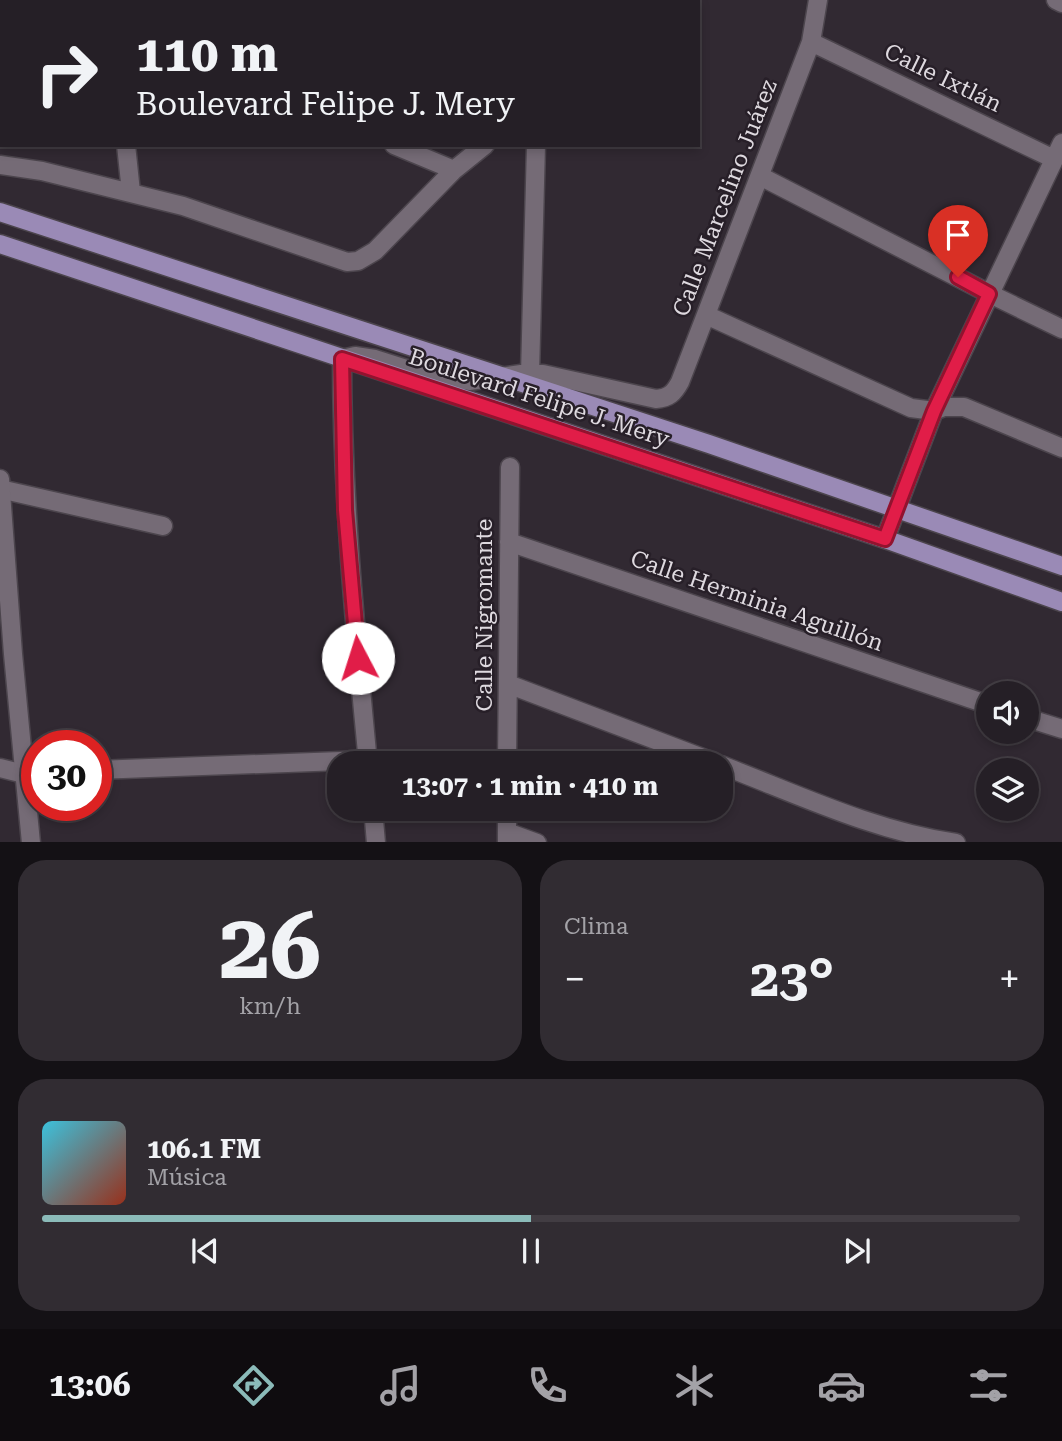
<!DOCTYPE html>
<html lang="es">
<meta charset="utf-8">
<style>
:root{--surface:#251f26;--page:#312c32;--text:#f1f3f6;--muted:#a3a2a7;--line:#423d43;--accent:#8bbbb9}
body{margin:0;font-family:"Roboto Serif",serif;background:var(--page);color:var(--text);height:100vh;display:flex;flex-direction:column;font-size:26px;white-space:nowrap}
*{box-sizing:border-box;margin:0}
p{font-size:23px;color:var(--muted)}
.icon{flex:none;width:38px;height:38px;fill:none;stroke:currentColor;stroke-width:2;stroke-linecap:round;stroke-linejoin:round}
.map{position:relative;height:842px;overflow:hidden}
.sheet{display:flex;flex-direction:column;gap:18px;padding:18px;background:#141115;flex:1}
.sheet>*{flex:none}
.guide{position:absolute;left:0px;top:0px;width:700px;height:147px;box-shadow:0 4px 10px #0003,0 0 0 2px var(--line);background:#251f26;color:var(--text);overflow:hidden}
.buttons{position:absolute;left:976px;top:681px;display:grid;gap:14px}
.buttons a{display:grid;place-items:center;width:63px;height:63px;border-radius:50%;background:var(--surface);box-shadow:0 4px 10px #0003,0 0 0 2px var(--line);font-size:35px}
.speed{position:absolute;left:21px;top:730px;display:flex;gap:14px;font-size:35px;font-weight:700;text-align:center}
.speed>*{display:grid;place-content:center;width:91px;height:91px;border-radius:50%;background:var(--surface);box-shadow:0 4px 10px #0003,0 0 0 2px var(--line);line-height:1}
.speed .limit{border:10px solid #d22;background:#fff;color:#111}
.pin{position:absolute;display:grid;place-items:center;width:60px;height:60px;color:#fff;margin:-72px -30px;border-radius:50% 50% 50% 0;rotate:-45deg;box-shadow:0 0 7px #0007}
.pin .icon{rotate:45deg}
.me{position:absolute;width:77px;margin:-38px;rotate:355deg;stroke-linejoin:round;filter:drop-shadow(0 0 5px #0008)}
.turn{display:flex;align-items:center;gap:24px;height:147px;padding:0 21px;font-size:32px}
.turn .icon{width:91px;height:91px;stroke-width:2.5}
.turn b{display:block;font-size:49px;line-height:60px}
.big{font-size:52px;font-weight:700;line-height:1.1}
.sheet .card{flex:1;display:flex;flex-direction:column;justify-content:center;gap:10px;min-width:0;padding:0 24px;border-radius:28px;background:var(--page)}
.sheet .dial{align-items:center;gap:0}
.dial b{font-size:91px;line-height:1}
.song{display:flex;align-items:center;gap:21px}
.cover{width:84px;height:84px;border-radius:10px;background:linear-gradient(135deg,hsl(190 70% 55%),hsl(10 70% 35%))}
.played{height:7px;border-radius:4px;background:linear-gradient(90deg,var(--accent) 50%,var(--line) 50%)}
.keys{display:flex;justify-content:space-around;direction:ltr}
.heat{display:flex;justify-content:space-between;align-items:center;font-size:38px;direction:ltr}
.sheet .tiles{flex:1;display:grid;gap:18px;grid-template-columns:1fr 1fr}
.card:last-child{grid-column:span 2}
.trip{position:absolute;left:327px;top:751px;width:406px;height:70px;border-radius:28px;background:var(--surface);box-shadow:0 4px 10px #0003,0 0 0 2px var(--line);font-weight:700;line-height:70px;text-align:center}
.menu{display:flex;height:112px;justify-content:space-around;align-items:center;background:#0f0c0f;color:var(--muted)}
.menu .icon{width:49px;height:49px}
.menu .current{color:var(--accent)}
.menu b{font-size:32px;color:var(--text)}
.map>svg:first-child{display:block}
</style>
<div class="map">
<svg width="1062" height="843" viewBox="0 0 1062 843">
<rect width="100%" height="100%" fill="#312932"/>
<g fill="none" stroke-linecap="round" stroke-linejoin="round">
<defs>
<path id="street" d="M110,0v2
M390,0l5,2
M535,0v2
M1056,0l6,3
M659,2l2,-2
M811,42l243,117
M126,145l5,47
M394,145l60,25
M0,165l42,6 141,35 164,56 11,-1 17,-10 79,-81 31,-25
M760,176l230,118 72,35
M706,315l205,93 23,3 10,-4h20l98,41
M530,374l6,-229
M0,489l163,37
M885,539l49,-128 128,-268
M509,542l480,163
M508,684l208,79
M1027,718l35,11
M368,763c-13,-135 -26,-269 -26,-404l13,-3 20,3 41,13 53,9 52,-7h22l113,25c13,-1 18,-6 24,-17l131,-340 7,-42
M507,763l3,-296
M721,765c76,29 153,66 235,78
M0,768l24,6 13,-1
M96,770l272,-10
M373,808l3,35
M507,832l30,11
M507,843v-35"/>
<path id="secondary" d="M0,479l13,175 18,189"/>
<path id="primary" d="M0,212l709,232 353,122
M0,244l885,295 177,63"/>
</defs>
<use href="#street" stroke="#4c454d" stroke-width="21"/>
<use href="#secondary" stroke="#4c454d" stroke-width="21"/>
<use href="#primary" stroke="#4c454d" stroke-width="21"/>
<use href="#street" stroke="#756b76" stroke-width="18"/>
<use href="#secondary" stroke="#756b76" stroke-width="18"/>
<use href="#primary" stroke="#9a8ab6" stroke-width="18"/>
</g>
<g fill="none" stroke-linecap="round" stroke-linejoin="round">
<defs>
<path id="route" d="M358,658l-13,-148 -3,-151 543,180 49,-128 55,-117 -31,-17"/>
</defs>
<use href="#route" stroke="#92132f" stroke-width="18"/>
<use href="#route" stroke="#e11d48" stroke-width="12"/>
</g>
<g text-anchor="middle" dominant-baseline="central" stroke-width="5" stroke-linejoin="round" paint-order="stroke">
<g font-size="23" fill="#ded9df" stroke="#271f28">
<text transform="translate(943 78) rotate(26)">Calle Ixtlán</text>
<text transform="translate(725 198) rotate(-69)">Calle Marcelino Juárez</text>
<text transform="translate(539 398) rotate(18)">Boulevard Felipe J. Mery</text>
<text transform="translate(757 601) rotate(19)">Calle Herminia Aguillón</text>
<text transform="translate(484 615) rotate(-90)">Calle Nigromante</text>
</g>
</g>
</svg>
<div class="buttons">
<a><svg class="icon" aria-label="sound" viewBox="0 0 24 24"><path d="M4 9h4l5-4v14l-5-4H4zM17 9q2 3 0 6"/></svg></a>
<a><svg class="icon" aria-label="layers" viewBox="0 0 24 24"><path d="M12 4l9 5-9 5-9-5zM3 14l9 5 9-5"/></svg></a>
</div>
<div class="speed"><div class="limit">30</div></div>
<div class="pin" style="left:958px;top:277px;background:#d93025"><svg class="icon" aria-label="arrive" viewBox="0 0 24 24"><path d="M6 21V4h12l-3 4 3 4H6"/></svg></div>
<svg class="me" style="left:358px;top:658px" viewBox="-20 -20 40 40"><circle r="19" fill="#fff"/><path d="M0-13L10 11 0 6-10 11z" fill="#e11d48"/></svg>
<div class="trip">13:07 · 1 min · 410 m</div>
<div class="guide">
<div class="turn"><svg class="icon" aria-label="right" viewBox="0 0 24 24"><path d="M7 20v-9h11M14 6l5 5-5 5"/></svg><div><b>110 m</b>Boulevard Felipe J. Mery</div></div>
</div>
</div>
<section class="sheet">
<div class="tiles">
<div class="card dial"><b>26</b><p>km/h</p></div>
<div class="card"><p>Clima</p>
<div class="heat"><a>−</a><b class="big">23°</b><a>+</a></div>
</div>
<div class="card">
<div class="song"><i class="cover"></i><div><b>106.1 FM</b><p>Música</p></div></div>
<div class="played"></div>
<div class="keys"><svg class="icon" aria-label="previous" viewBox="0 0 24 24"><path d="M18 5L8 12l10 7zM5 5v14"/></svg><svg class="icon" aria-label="pause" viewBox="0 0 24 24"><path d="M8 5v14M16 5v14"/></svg><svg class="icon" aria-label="next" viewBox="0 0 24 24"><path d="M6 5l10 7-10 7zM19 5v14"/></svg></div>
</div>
</div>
</section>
<nav class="menu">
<b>13:06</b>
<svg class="icon current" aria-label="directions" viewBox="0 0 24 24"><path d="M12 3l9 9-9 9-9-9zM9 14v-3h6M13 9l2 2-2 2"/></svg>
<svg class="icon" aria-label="music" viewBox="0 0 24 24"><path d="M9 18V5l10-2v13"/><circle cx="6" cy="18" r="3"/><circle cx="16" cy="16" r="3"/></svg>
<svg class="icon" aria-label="phone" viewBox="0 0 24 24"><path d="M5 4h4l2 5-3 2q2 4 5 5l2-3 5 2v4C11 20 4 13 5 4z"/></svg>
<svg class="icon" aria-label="climate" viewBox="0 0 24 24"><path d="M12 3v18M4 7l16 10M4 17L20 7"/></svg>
<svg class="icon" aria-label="car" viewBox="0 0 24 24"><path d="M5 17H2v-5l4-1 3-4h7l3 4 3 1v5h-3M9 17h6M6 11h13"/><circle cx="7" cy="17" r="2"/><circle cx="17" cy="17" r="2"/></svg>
<svg class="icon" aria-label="filters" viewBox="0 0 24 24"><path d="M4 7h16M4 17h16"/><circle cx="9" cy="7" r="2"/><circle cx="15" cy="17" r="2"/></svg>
</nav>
